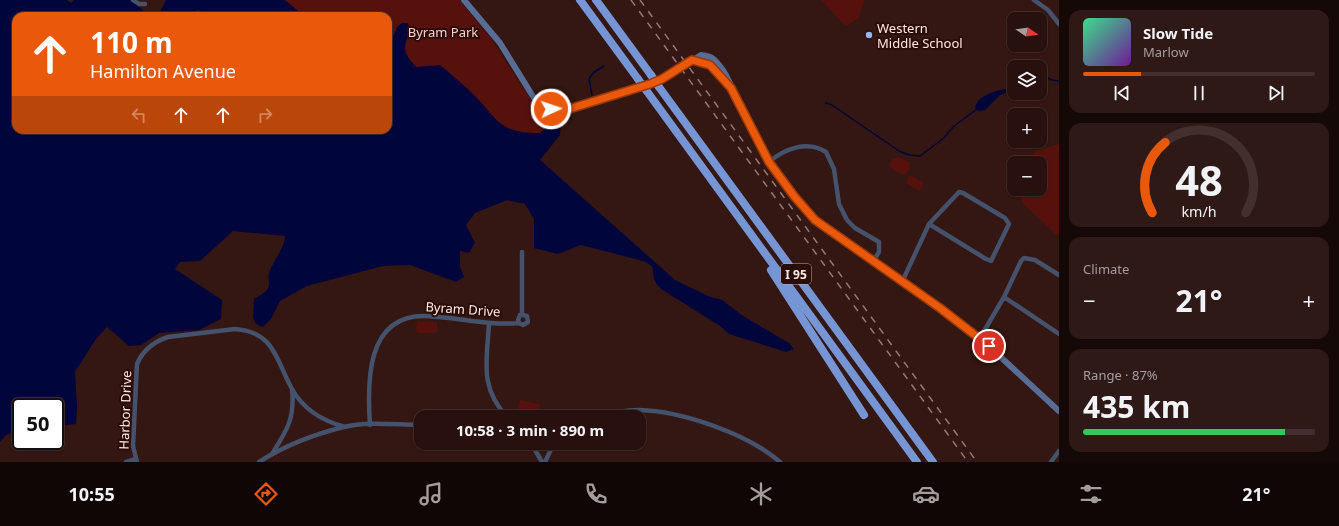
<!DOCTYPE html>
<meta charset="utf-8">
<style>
:root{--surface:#27100e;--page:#2f1917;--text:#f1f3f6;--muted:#a49d9e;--line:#43302e;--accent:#ea580c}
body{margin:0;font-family:"Noto Sans",sans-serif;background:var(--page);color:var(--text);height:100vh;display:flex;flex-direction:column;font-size:15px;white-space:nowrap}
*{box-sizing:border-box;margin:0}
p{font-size:13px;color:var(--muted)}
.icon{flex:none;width:22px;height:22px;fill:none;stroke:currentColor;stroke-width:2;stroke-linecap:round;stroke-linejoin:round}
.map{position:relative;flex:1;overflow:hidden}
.drawer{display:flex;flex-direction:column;gap:10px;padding:10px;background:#150908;width:280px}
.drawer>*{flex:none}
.banner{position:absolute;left:12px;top:12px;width:380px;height:122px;border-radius:12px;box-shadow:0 1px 3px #0004,0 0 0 1px var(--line);background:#ea580c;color:#fff;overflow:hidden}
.needle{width:26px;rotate:103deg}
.tools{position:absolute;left:1007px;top:12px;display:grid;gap:8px}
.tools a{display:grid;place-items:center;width:40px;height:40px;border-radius:8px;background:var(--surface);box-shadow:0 1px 3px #0004,0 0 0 1px var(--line);font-size:20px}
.speed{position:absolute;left:12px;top:398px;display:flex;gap:8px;font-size:20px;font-weight:700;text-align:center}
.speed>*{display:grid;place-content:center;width:52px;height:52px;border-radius:50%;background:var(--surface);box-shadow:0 1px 3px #0004,0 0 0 1px var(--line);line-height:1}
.speed .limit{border:2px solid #111;border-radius:6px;background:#fff;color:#111}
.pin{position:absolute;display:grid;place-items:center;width:34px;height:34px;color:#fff;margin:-17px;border:2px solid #fff;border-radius:50%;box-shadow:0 1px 4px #0007}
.me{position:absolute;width:44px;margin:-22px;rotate:87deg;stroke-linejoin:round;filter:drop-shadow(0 0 3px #0008)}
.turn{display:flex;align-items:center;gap:14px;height:84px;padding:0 12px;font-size:18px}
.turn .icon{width:52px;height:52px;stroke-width:2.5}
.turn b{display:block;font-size:28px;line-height:34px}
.lanes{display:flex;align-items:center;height:38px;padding:0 12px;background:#0003;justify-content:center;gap:20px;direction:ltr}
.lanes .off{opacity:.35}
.big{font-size:30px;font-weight:700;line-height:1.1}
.drawer .tile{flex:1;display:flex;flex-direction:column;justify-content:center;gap:6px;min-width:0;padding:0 14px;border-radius:12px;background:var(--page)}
.drawer .dial{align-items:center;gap:0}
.dial svg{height:104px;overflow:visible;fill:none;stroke:var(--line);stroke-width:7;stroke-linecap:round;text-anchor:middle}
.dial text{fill:var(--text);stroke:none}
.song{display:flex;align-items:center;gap:12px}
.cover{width:48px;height:48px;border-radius:6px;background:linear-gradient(135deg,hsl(150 70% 55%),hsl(280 70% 35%))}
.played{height:4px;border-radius:2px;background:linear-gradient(90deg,var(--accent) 25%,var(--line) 25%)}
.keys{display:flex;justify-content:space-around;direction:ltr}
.heat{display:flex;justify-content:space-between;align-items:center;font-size:22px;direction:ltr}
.charge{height:6px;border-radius:3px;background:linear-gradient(90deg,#34c759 87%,var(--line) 0)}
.trip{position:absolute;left:414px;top:410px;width:232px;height:40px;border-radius:12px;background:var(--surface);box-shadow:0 1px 3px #0004,0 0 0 1px var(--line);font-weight:700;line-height:40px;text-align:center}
.tab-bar{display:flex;height:64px;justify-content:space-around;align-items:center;background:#100606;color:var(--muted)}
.tab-bar .icon{width:28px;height:28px}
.tab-bar .active{color:var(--accent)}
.tab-bar b{font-size:18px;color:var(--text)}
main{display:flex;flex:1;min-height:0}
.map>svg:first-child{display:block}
</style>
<main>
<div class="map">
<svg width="1059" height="462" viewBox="0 0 1059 462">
<rect width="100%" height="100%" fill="#341612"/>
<path fill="#57110c" d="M285,0h174l30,36 46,70 10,6 15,3 -20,18c-30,0 -38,-5 -57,-28 -4,-4 -8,-10 -13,-14 -15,-11 -66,-18 -65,-44 1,-5 3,-12 5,-17l-19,10 -3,10v-34h-84z
M821,0h44l-7,19 -12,7z
M1059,144v89l-2,3 -35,-34 -2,-13h20v-26h-12l7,-12z
M898,157l11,5 1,6 -4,6c-6,1 -12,-4 -17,-8l3,-8 3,1z
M910,175l14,8 -4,8 -14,-8z
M419,321l17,1 1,1v8l-2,2h-17l-2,-2 1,-8z
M520,400l20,4 -2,11 -20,-4z"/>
<path fill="#00063c" d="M0,0h67l4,3 3,-3h57l16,14 13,-2 6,-12h119l19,16h-92l-14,-6 -12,6h-170v114h372v-80l9,-23 5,-4h6c4,11 -3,15 -3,25 0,7 7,14 11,19l24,-2c10,8 20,17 30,26 28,27 26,42 70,42l13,-12 8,1 -1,13 -20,25 135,120 33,16 14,4 21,16 46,27 5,6 -8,3 -57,-18 -9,-8 -59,-37c-1,-2 -5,-5 -6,-8 -4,-11 2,-14 -12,-20l-62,-16 -23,9 -24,-6v-29l-9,-15 -18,-4 -32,13 -9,12 9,18 -6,10 -9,-2v15l4,11 -8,5 -46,-17 -27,1 -76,20 -27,15 -9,18 -8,8 -7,-3 -3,-6 1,-19c5,-3 11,-5 14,-11 3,-5 -1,-10 1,-15 4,-13 15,-23 16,-37l-52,-5 -33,30 -20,1 -5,7 47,31 -1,19 -22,11 -40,3 -18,12 -12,1 -22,-19 -11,12 -21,33 2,34 -1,18 -21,2v-19h-34v23l-15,5 -6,7z
M1008,89v3l-8,3 -15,15 -6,1 -4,-3c3,-13 21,-18 33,-19z"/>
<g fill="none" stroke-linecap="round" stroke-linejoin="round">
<path stroke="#00063c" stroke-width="1.5" d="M1040,75l12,5 7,1
M1009,89l5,-6
M592,95l-3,-16 4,-6 11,-7
M826,103l6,2 67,46 10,4 11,1 24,-18 9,-11 24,-18
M568,120l3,-2"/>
<path stroke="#45526c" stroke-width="4.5" d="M133,0l6,4h6
M1034,0l14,10 11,14
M769,162c15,-13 38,-22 57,-10l8,17 5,35 8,16 8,8 24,14v10l-6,9
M902,282l27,-58 30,-32 4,1 42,25 4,6 -18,37 -5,-2 -57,-35
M1004,297l55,37
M522,315v-63
M489,323c-2,38 -10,64 18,94
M980,338l24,-41 17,-36 3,-3 11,2 24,15
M594,417c15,-4 29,-7 45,-7 43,1 109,24 141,52
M370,425c-3,-43 -4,-110 55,-109 32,1 62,10 94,7l4,2 5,-3 -1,-6 -4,-1h-3l-2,5 1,3
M531,443l11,19
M272,454c15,-24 23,-35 20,-65
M126,462l10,-3
M137,462l-4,-16 4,-82c6,-14 16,-22 31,-27l67,-8c40,3 41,31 57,60 11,20 31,32 53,38
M259,462c25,-16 56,-28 85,-35 25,-6 52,-2 77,-2
M545,462l9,-19
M1051,462l8,-11"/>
<path stroke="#586d96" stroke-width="6" d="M464,0l36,43 34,55 6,6 11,5h18l94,-30 38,-24c9,1 13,3 18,10 10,11 14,27 21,41 23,45 46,91 87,123l153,109 79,73
M692,60l18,5 20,22"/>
<path stroke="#7595d5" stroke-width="8" d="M580,0l58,79
M596,0l55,75
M659,87l274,375
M646,90l271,372
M771,270l93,145"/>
<path stroke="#947a76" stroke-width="1.5" stroke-dasharray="7 7" stroke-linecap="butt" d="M631,0l337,462
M640,0l337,462"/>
<path stroke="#7595d5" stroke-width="8" d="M651,75l8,12
M638,79l8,11"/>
</g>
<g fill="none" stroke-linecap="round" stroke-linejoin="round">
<defs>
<path id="route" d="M551,109h18l81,-25 12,-5 30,-19 18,5 21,23 38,74 25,34 21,24 125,88 49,38"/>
</defs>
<use href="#route" stroke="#983908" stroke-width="10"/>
<use href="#route" stroke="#ea580c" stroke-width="7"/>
</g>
<circle fill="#94b7fd" stroke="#2a0d09" stroke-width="1.5" cx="869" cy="35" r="4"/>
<g text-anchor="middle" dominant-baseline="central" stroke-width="4" stroke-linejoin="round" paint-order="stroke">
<rect fill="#2a0d09" stroke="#bea6a2" stroke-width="1" x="781" y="264" width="30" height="20" rx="3"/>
<g font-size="12" font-weight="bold" fill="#fee8e4">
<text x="796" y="274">I 95</text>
</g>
<g font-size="13" fill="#fee8e4" stroke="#2a0d09" text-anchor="start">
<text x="877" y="28">Western<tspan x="877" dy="15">Middle School</tspan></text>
</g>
<g font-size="13" fill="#fbcec6" stroke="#2a0d09">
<text x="443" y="32">Byram Park</text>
</g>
<g font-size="13" fill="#fee8e4" stroke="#2a0d09">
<text transform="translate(463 309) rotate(4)">Byram Drive</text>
<text transform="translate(125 410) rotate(-88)">Harbor Drive</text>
</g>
</g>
</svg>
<div class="tools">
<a><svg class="needle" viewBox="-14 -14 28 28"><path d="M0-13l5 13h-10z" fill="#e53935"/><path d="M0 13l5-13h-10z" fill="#a49d9e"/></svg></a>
<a><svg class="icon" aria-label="layers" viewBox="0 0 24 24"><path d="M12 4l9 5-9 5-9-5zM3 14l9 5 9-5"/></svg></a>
<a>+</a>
<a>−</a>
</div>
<div class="speed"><div class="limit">50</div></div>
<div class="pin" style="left:989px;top:346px;background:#d93025"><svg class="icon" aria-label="arrive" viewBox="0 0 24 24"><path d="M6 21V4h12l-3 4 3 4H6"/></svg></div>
<svg class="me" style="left:551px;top:109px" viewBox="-20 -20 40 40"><circle r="17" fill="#ea580c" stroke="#fff" stroke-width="3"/><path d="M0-11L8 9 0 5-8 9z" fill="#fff"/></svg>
<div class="trip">10:58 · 3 min · 890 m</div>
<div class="banner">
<div class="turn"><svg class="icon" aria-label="ahead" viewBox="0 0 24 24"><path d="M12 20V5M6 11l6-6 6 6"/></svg><div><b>110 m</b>Hamilton Avenue</div></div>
<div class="lanes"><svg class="icon off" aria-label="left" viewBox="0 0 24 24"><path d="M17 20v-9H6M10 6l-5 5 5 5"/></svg><svg class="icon" aria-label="ahead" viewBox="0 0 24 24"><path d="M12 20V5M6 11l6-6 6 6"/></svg><svg class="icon" aria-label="ahead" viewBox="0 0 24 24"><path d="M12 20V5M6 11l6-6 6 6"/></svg><svg class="icon off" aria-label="right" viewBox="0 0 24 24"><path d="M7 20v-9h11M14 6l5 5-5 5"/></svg></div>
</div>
</div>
<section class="drawer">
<div class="tile">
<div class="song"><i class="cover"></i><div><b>Slow Tide</b><p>Marlow</p></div></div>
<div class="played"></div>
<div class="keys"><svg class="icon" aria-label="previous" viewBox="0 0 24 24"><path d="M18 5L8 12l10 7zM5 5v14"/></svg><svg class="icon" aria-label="pause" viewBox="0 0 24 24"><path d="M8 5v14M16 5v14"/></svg><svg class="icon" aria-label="next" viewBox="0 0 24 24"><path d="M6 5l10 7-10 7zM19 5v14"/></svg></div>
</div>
<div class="tile dial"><svg viewBox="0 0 100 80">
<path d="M14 69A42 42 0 1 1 86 69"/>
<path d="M14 69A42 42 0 0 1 24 15" stroke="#ea580c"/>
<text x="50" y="56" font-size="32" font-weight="700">48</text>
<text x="50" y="72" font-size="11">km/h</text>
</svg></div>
<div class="tile"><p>Climate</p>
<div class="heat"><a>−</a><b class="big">21°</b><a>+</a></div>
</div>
<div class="tile"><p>Range · 87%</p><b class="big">435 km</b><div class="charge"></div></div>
</section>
</main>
<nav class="tab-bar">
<b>10:55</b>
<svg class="icon active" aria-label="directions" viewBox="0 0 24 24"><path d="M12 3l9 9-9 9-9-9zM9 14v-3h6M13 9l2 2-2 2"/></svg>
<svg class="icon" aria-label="music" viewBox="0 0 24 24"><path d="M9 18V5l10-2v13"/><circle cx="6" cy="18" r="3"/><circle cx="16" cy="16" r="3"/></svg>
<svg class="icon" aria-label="phone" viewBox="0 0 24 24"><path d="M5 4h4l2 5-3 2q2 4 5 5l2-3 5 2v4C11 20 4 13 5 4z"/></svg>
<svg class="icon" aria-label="climate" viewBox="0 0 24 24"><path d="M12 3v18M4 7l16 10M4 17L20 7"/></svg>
<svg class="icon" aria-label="car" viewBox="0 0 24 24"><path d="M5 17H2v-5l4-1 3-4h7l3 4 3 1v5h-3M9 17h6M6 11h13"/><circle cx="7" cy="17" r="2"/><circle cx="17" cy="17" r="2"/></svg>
<svg class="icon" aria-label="filters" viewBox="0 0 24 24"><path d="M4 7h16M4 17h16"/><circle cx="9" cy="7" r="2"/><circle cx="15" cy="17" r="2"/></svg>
<b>21°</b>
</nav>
